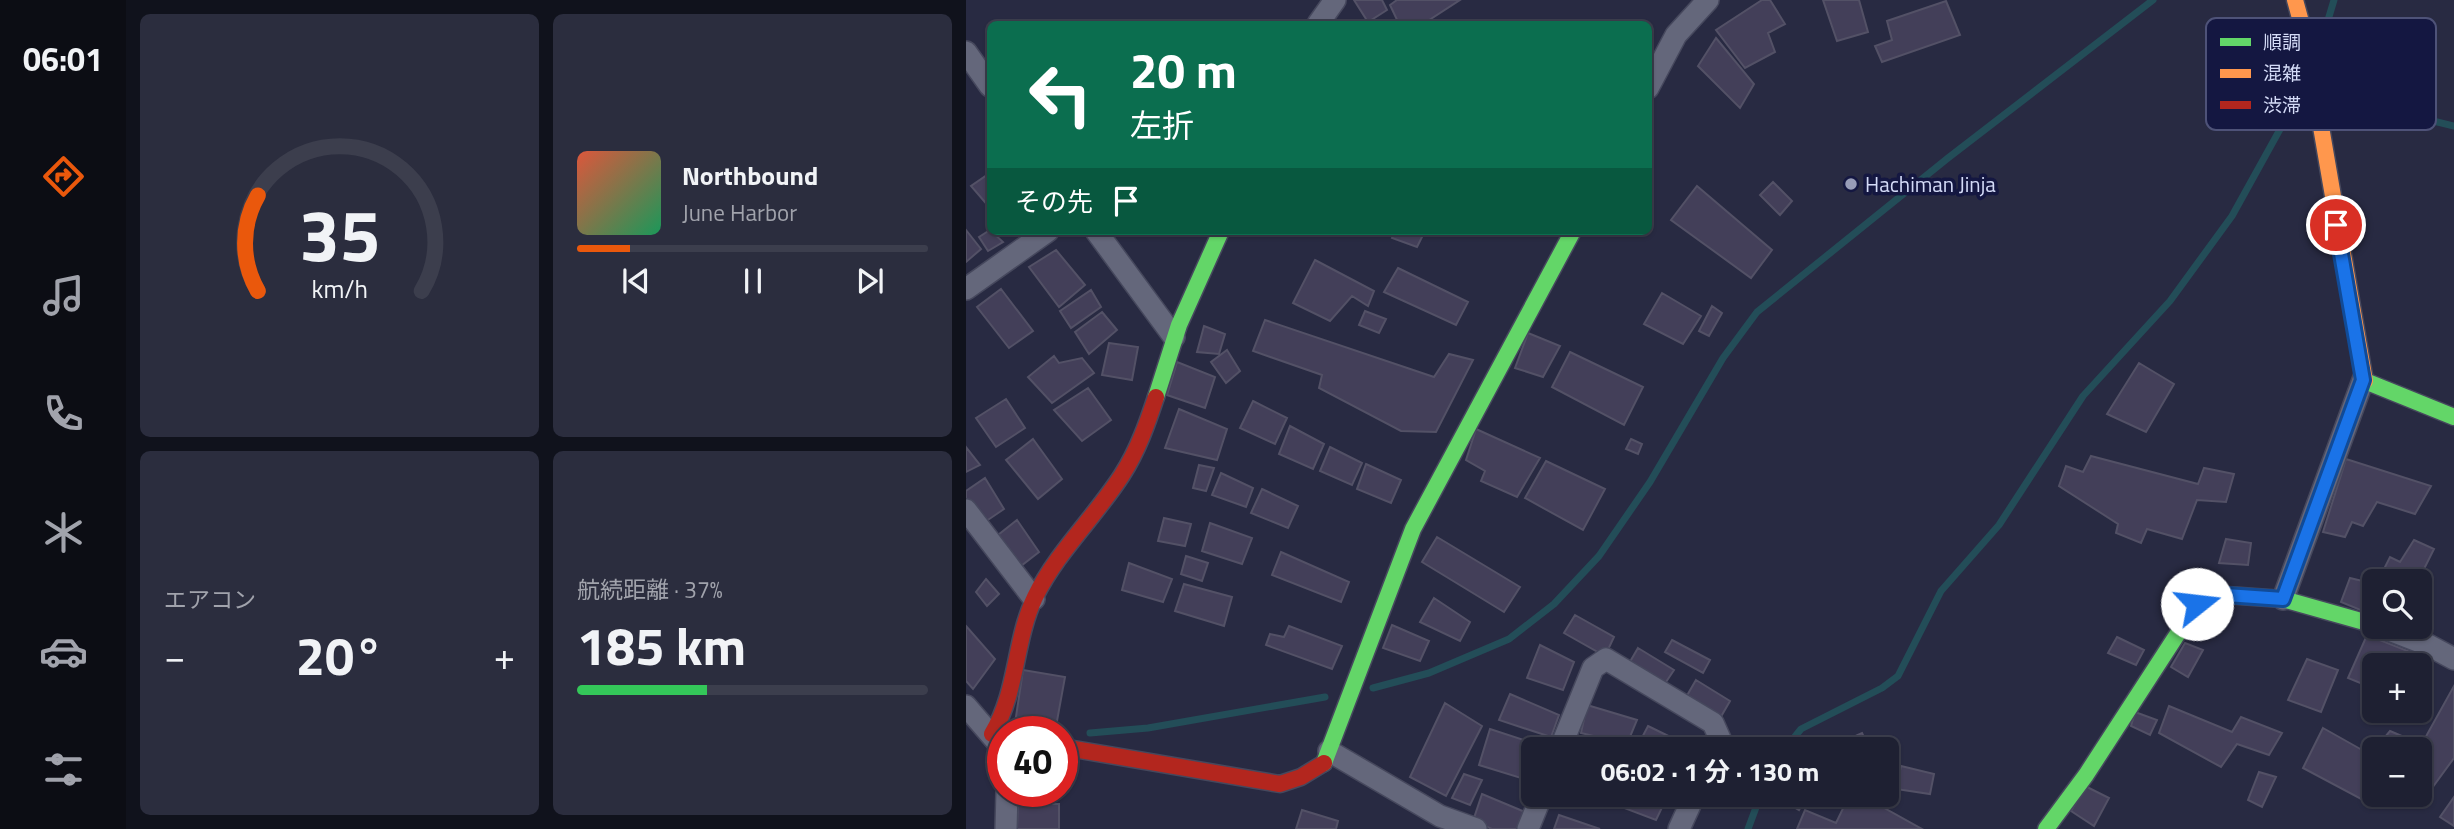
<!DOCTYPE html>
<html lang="ja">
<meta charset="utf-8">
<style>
:root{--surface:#1e2032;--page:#2b2d3e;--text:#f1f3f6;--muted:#a1a3ac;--line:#3c3e4d;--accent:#ea580c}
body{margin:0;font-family:"Titillium Web","Noto Sans JP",sans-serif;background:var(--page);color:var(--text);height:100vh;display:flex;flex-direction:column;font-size:26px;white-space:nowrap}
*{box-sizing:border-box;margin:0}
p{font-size:23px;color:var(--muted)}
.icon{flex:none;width:38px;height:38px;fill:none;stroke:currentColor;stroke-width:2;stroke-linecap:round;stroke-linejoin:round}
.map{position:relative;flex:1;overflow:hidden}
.panel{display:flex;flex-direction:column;gap:14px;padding:14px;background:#10121c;width:840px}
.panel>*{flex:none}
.hud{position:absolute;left:21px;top:21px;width:665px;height:214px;border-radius:10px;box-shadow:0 2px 5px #0004,0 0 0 2px var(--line);background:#0b6e4f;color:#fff;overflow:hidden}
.fabs{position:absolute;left:1396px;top:569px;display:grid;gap:14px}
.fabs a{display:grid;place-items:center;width:70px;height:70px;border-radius:10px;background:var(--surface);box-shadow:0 2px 5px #0004,0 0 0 2px var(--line);font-size:35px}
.speed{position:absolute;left:21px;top:716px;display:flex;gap:14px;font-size:35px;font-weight:700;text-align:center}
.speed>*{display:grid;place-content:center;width:91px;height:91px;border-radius:50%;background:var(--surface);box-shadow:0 2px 5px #0004,0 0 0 2px var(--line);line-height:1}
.speed .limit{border:10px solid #d22;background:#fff;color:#111}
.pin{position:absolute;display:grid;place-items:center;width:60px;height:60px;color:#fff;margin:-30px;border:4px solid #fff;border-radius:50%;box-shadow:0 2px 7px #0007}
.me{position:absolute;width:77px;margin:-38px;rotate:74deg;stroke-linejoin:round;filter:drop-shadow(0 0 5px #0008)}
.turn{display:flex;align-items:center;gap:24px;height:147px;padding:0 28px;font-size:32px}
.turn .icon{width:91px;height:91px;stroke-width:2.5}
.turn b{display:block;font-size:49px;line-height:60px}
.then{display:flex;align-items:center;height:66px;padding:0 28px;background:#0003;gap:14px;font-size:26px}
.big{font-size:52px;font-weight:700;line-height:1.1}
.panel .card{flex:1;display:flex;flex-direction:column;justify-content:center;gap:10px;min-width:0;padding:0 24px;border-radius:10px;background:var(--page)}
.panel .dial{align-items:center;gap:0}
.dial svg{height:182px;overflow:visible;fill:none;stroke:var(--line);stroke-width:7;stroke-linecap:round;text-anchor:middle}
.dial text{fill:var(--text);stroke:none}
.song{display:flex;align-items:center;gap:21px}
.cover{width:84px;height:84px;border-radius:10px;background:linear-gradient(135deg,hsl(10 70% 55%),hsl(150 70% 35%))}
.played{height:7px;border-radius:4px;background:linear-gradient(90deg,var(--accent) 15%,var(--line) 15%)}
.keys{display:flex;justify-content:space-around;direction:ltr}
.heat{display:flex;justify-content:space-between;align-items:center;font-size:38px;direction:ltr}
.charge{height:10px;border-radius:5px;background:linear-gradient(90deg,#34c759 37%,var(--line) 0)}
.panel .tiles{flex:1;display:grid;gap:14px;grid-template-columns:repeat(2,1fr)}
.trip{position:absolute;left:555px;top:737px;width:378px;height:70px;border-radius:10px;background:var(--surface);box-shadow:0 2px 5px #0004,0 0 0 2px var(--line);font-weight:700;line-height:70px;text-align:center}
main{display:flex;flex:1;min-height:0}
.menu{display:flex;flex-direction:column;width:126px;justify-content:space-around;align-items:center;background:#0c0d14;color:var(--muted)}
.menu .icon{width:49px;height:49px}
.menu .active{color:var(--accent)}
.menu b{font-size:32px;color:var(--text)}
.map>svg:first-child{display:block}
</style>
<main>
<nav class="menu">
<b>06:01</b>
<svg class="icon active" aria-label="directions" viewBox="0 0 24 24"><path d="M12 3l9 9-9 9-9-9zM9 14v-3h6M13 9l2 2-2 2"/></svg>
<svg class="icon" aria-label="music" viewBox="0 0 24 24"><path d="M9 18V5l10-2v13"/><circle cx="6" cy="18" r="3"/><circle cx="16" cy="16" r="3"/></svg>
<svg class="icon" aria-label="phone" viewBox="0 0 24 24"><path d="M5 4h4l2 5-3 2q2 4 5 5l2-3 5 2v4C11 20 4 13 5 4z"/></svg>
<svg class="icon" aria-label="climate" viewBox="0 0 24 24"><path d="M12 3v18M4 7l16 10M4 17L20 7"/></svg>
<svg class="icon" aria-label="car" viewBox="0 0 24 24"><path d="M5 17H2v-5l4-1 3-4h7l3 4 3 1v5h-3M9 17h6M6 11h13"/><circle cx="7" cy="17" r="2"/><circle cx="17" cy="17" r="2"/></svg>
<svg class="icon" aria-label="filters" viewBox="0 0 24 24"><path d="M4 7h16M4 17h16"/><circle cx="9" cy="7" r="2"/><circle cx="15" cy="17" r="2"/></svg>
</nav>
<section class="panel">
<div class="tiles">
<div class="card dial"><svg viewBox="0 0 100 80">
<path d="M14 69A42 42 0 1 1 86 69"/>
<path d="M14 69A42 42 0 0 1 14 27" stroke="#ea580c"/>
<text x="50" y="56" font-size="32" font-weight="700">35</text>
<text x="50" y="72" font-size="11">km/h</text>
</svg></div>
<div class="card">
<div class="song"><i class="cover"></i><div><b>Northbound</b><p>June Harbor</p></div></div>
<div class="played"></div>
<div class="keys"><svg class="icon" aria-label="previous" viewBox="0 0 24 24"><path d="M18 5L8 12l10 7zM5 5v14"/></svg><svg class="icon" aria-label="pause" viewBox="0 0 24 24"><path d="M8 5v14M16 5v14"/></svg><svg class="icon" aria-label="next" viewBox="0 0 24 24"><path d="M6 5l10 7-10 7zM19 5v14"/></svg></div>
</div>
<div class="card"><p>エアコン</p>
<div class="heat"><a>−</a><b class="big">20°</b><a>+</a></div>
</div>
<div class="card"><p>航続距離 · 37%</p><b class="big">185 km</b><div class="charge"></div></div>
</div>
</section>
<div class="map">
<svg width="1488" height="829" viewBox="0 0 1488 829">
<rect width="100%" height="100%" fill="#282a42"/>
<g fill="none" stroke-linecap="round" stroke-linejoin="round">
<path stroke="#234d58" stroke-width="7" d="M1353,50l15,-50
M1358,88l8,8 122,30
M407,688l56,-15 80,-34 45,-35 45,-48 51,-74 73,-124 34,-46 191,-154 205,-158
M124,733l58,-5 177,-31
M819,749l16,-20 81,-41 16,-12 43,-85 58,-66 84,-129 87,-95 62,-85 72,-130
M782,829l13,-35"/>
</g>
<path fill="#433f59" stroke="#535166" stroke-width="2" d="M388,0h28l5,10 -19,12z
M431,0h63l-37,24h-24l-9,-19z
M796,0h8l15,24 -17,9 7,19 -30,16 -29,-38z
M857,0h36l9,32 -31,9z
M980,1l14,34 -78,27 -7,-16 17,-6 -5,-19z
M750,38l38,46 -14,24 -42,-42z
M24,173v35l-19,-22z
M807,182l19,19 -12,14 -20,-20z
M731,186l75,64 -21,28 -80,-58z
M0,230l15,19 -15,13z
M24,230l13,12 -15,9 -9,-14z
M429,231h30l-8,16 -25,-9z
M90,250l29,35 -26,22 -30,-40z
M349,260l59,31 -6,15 -16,-10 -22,25 -37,-18z
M432,268l70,34 -12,23 -72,-33z
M35,289l32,42 -24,17 -32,-41z
M125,290l10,17 -30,21 -11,-17z
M696,293l39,23 -18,28 -39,-20z
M746,306l10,7 -13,23 -10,-5z
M399,311l21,8 -7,14 -20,-8z
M136,312l15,18 -28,24 -14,-22z
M299,320l169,57 15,-23 24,6 -37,72 -35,-1 -82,-43 3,-13 -69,-24z
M238,326l21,8 -6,20 -22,-2z
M562,333l32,13 -17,31 -28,-9z
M143,343l29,4 -6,33 -30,-5z
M261,350l13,21 -14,12 -15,-21z
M604,352l73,35 -19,38 -72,-38z
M88,356l5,7 23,-5 12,15 -42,30 -24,-26z
M211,362l38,15 -10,31 -38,-13z
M1173,363l35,21 -28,48 -39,-18z
M122,388l23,32 -29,21 -28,-31z
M40,399l19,29 -29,19 -20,-29z
M287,401l34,17 -12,26 -35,-16z
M213,409l48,20 -10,31 -52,-12z
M324,426l34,18 -11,25 -34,-15z
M510,429l64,29 -23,39 -36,-16 4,-10 -19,-11z
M67,439l29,40 -24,20 -32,-39z
M665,439l11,5 -4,10 -12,-5z
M0,447l14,18 -14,7z
M364,447l32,16 -10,22 -32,-14z
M1125,456l107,28 6,-16 30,6 -8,28 -29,-2 -15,39 -35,-10 -6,14 -25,-10 2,-9 -59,-38 7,-20 17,6z
M1380,459l85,27 -16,28 -38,-12 -14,24 -11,-4 -7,15 -22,-5z
M580,461l59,28 -22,41 -58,-32z
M400,464l35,16 -10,23 -34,-14z
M233,465l15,3 -8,23 -13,-3z
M255,473l32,15 -7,19 -34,-12z
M19,478l19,31 -22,15 -16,-22v-11z
M296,489l36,17 -10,22 -37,-15z
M198,518l27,6 -6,22 -27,-5z
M51,520l22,32 -22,17 -24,-30z
M244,523l42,15 -10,26 -40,-13z
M471,537l83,50 -16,25 -82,-50z
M1260,539l25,4 -3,22 -29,-2z
M1448,540l20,9 -16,32h-40l12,-24 10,5z
M315,552l68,30 -8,20 -69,-27z
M220,556l22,7 -6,18 -21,-7z
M163,563l43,16 -9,23 -41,-12z
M1384,578l25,6v32l-34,-14z
M20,579l13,15 -12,12 -11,-14z
M218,584l48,13 -8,29 -49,-15z
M468,598l36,24 -10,19 -40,-19z
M609,615l39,22 -9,19 -41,-23z
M426,625l37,16 -9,20 -37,-13z
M0,626l29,33 -22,30 -7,-8z
M323,626l53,20 -10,23 -66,-24 4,-11 14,3z
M1401,635l56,22 -4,8h-44v24l-27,-11z
M1151,637l27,13 -8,15 -28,-12z
M706,640l38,20 -7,13 -38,-21z
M1219,643l18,7 -15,27 -17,-10z
M574,645l34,17 -11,28 -36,-12z
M672,648l36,22 -12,18 -35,-21z
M1341,659l31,11 -17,42 -33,-12z
M57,670l42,7 -10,55 -41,-2z
M730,680l34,21 -11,19 -34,-21z
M1488,686v72l-30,41 -11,-5h7l-1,-45z
M544,694l49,21 -8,22 -52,-17z
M479,703l37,23 -36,70 -36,-19z
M621,705l50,15 -10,24 -46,-11z
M1203,706l63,26 9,-15 41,16 -13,22 -32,-11 -16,23 -62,-34z
M1169,712l22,8 -7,15 -19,-9z
M682,726l43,21 -1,2h-54z
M1357,728l48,27 4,-6v35l-12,16 -60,-32z
M524,729l55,18 -12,2 -2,32 -52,-16z
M1424,731l26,11 -4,7h-37z
M896,733l7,16h-43z
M935,766l33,8 -4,20 -34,-5z
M1293,772l17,5 -14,30 -14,-7z
M498,774l18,6 -12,25 -18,-7z
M1119,786l24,12 -15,28 -23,-15z
M516,794l43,18 -7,17h-26l-19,-8z
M658,794h42l2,1 -12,25 -37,-14z
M806,794h36l-9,16z
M884,794h9l63,35h-125l8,-19 31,13z
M1488,797v29l-14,-9z
M52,804h41v25h-42z
M336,810l36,11 -2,8h-40z
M593,815l41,14h-46z"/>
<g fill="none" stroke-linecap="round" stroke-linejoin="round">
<defs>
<path id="street" d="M352,24l17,-24
M0,52l24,34
M682,88l28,-53 32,-35
M130,231l78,106
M0,289l82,-58
M0,510l68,89
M1317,599l80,-219
M1413,626l49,19 26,14
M0,706l37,43
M594,749l33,-81 13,-9 107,64 8,18 -4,8
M363,751l111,65 36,13
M40,829l1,-38
M562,829l14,-35
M713,829l16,-35"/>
<path id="fast" d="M1399,381l89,36
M190,397l23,-72 42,-94
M358,763l89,-234 160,-298
M1080,829l40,-54 111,-171 15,-10 71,5 92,26"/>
<path id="slow" d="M1329,0l11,40 59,341"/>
<path id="jam" d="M26,734c26,-43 22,-93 43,-137 22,-45 60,-80 87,-122 16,-25 25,-51 34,-78
M96,747l218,37 21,-7 23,-14"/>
</defs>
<use href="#street" stroke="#46485d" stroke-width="24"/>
<use href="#fast" stroke="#46485d" stroke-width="19"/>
<use href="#slow" stroke="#46485d" stroke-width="19"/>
<use href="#jam" stroke="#46485d" stroke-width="19"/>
<use href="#street" stroke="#64677b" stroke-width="21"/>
<use href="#fast" stroke="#63d668" stroke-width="16"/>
<use href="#slow" stroke="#ff974d" stroke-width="16"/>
<use href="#jam" stroke="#b3261e" stroke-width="16"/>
</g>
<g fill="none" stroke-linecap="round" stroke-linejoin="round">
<defs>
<path id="route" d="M1231,604l15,-10 71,5 80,-219 -27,-155"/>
</defs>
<use href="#route" stroke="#114b97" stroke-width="18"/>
<use href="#route" stroke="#1a73e8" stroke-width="12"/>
</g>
<circle fill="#989db8" stroke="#141741" stroke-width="2.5" cx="885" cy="184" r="7"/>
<g text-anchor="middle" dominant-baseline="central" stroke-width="7" stroke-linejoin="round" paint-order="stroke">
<g font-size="21" fill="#d4dbf7" stroke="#141741" text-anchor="start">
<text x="899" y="184">Hachiman Jinja</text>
</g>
</g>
<rect x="1240" y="18" width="230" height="112" rx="10" fill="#141741" stroke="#4e5278" stroke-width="2"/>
<rect x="1254" y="38" width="31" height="8" fill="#63d668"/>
<rect x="1254" y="69" width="31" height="9" fill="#ff974d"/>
<rect x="1254" y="101" width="31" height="8" fill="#b3261e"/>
<g font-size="19" fill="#d4dbf7">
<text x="1297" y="49">順調</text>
<text x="1297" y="80">混雑</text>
<text x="1297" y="112">渋滞</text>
</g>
</svg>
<div class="fabs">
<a><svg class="icon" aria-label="search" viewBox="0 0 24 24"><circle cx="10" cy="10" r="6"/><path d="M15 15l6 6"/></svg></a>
<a>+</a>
<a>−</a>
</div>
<div class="speed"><div class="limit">40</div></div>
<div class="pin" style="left:1370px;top:225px;background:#d93025"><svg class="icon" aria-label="arrive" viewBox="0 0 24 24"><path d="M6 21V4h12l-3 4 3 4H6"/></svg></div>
<svg class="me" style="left:1231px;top:604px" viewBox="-20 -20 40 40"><circle r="19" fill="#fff"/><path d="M0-13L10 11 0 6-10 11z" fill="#1a73e8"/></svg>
<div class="trip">06:02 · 1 分 · 130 m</div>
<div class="hud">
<div class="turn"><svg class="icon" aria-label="left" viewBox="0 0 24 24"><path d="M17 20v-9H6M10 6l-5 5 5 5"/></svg><div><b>20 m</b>左折</div></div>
<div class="then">その先<svg class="icon" aria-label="arrive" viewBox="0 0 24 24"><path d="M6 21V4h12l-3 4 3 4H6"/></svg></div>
</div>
</div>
</main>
